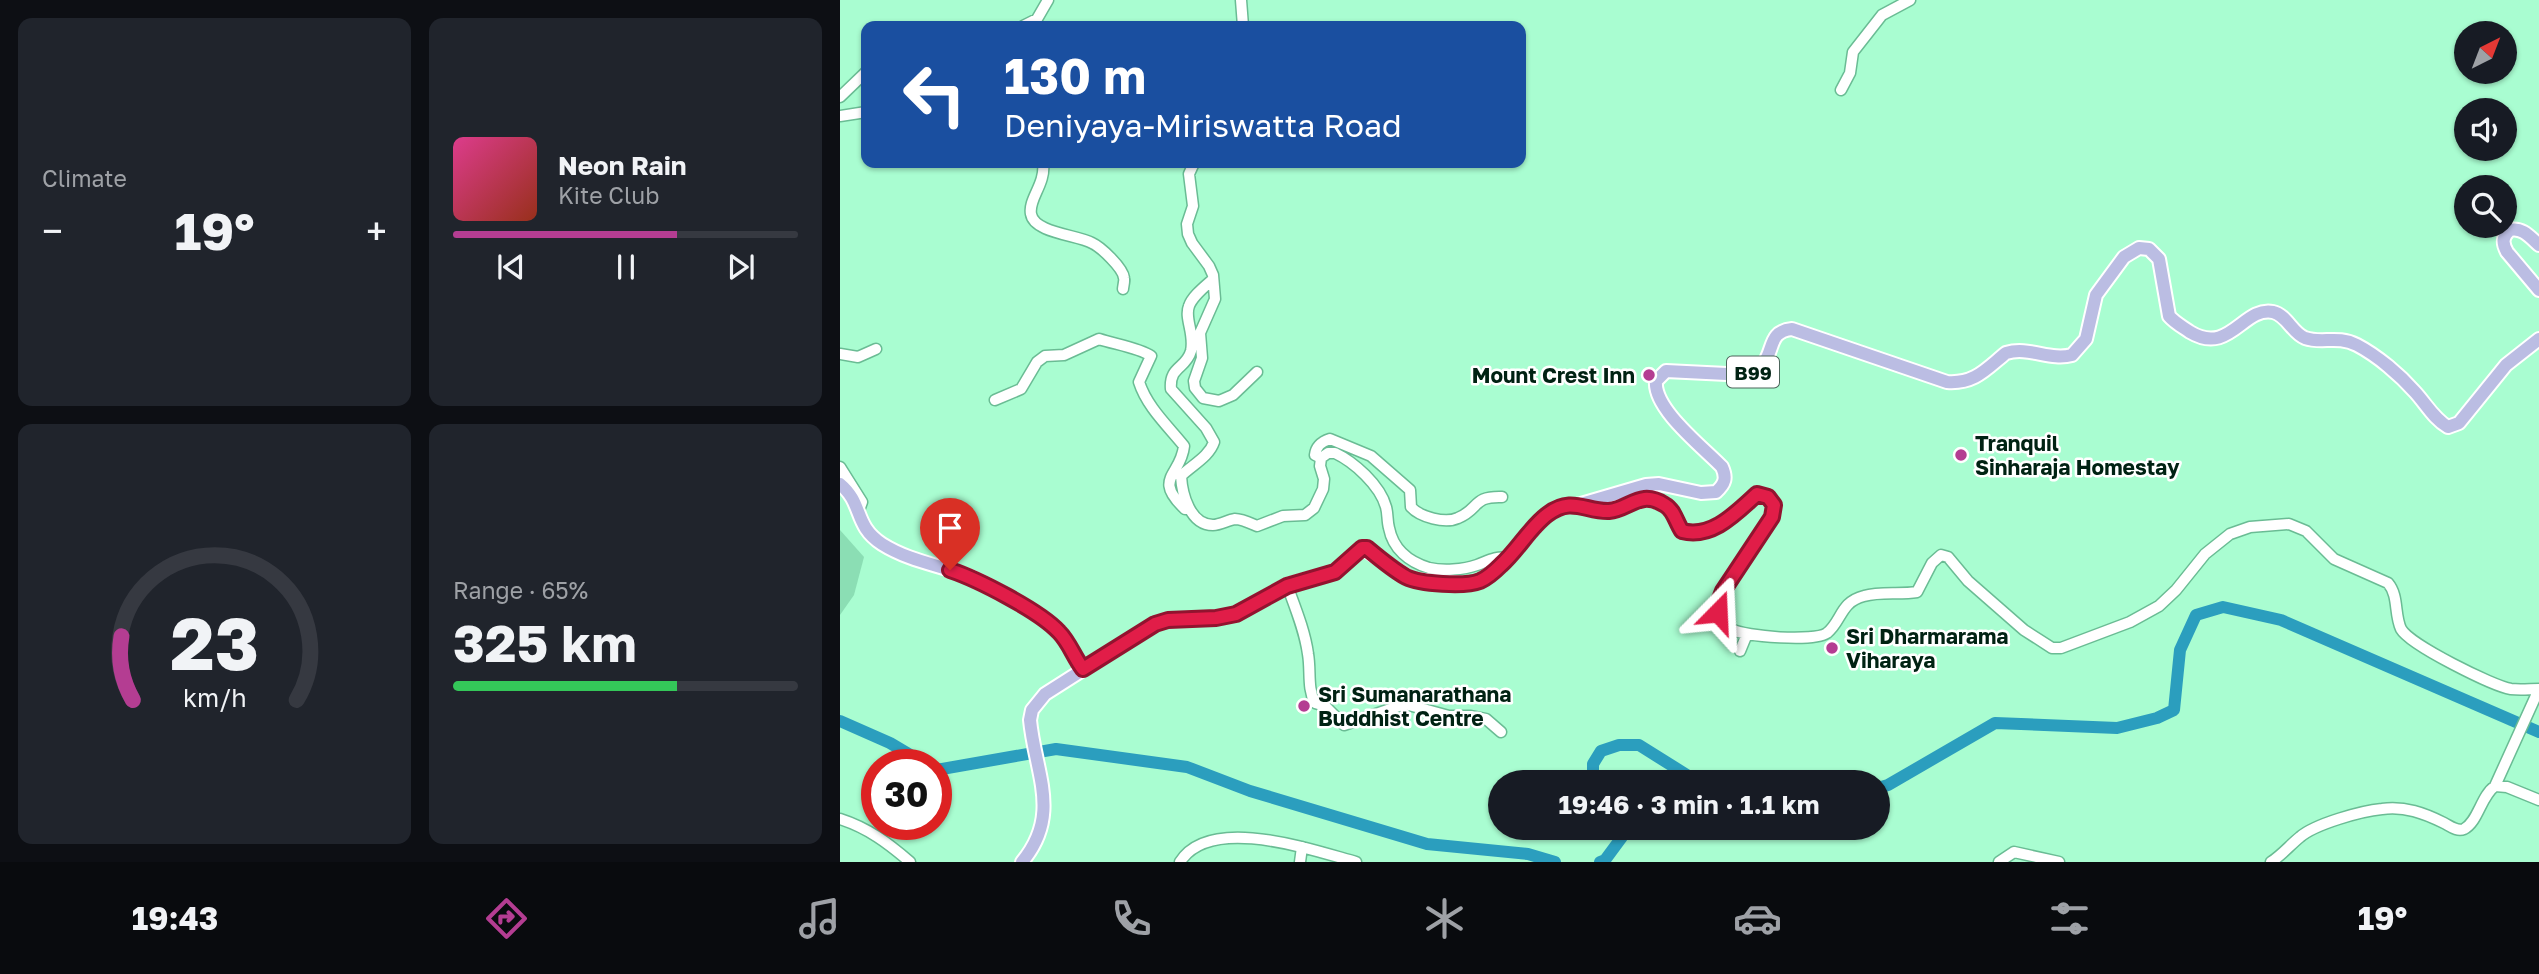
<!DOCTYPE html>
<meta charset="utf-8">
<style>
:root{--surface:#171b24;--page:#20242c;--text:#f1f3f6;--muted:#9ea1a6;--line:#363941;--accent:#b43d92}
body{margin:0;font-family:"Golos Text",sans-serif;background:var(--page);color:var(--text);height:100vh;display:flex;flex-direction:column;font-size:26px;white-space:nowrap}
*{box-sizing:border-box;margin:0}
p{font-size:23px;color:var(--muted)}
.icon{flex:none;width:38px;height:38px;fill:none;stroke:currentColor;stroke-width:2;stroke-linecap:round;stroke-linejoin:round}
.map{position:relative;flex:1;overflow:hidden}
.drawer{display:flex;flex-direction:column;gap:18px;padding:18px;background:#0d0f14;width:840px}
.drawer>*{flex:none}
.guide{position:absolute;left:21px;top:21px;width:665px;height:147px;border-radius:14px;box-shadow:0 2px 5px #0004;background:#1a4fa0;color:#fff;overflow:hidden}
.needle{width:46px;rotate:42deg}
.tools{position:absolute;left:1614px;top:21px;display:grid;gap:14px}
.tools a{display:grid;place-items:center;width:63px;height:63px;border-radius:50%;background:var(--surface);box-shadow:0 2px 5px #0004;font-size:35px}
.speed{position:absolute;left:21px;top:749px;display:flex;gap:14px;font-size:35px;font-weight:700;text-align:center}
.speed>*{display:grid;place-content:center;width:91px;height:91px;border-radius:50%;background:var(--surface);box-shadow:0 2px 5px #0004;line-height:1}
.speed .limit{border:10px solid #d22;background:#fff;color:#111}
.pin{position:absolute;display:grid;place-items:center;width:60px;height:60px;color:#fff;margin:-72px -30px;border-radius:50% 50% 50% 0;rotate:-45deg;box-shadow:0 0 7px #0007}
.pin .icon{rotate:45deg}
.me{position:absolute;width:77px;margin:-38px;rotate:21deg;stroke-linejoin:round;filter:drop-shadow(0 0 5px #0008)}
.turn{display:flex;align-items:center;gap:24px;height:147px;padding:0 28px;font-size:32px}
.turn .icon{width:91px;height:91px;stroke-width:2.5}
.turn b{display:block;font-size:49px;line-height:60px}
.big{font-size:52px;font-weight:700;line-height:1.1}
.drawer .card{flex:1;display:flex;flex-direction:column;justify-content:center;gap:10px;min-width:0;padding:0 24px;border-radius:14px;background:var(--page)}
.drawer .dial{align-items:center;gap:0}
.dial svg{height:182px;overflow:visible;fill:none;stroke:var(--line);stroke-width:7;stroke-linecap:round;text-anchor:middle}
.dial text{fill:var(--text);stroke:none}
.song{display:flex;align-items:center;gap:21px}
.cover{width:84px;height:84px;border-radius:10px;background:linear-gradient(135deg,hsl(330 70% 55%),hsl(10 70% 35%))}
.played{height:7px;border-radius:4px;background:linear-gradient(90deg,var(--accent) 65%,var(--line) 65%)}
.keys{display:flex;justify-content:space-around;direction:ltr}
.heat{display:flex;justify-content:space-between;align-items:center;font-size:38px;direction:ltr}
.charge{height:10px;border-radius:5px;background:linear-gradient(90deg,#34c759 65%,var(--line) 0)}
.drawer .tiles{flex:1;display:grid;gap:18px;grid-template-columns:repeat(2,1fr)}
.trip{position:absolute;left:648px;top:770px;width:402px;height:70px;border-radius:35px;background:var(--surface);box-shadow:0 2px 5px #0004;font-weight:700;line-height:70px;text-align:center}
.tabs{display:flex;height:112px;justify-content:space-around;align-items:center;background:#090b0e;color:var(--muted)}
.tabs .icon{width:49px;height:49px}
.tabs .selected{color:var(--accent)}
.tabs b{font-size:32px;color:var(--text)}
main{display:flex;flex:1;min-height:0}
.map>svg:first-child{display:block}
</style>
<main>
<section class="drawer">
<div class="tiles">
<div class="card"><p>Climate</p>
<div class="heat"><a>−</a><b class="big">19°</b><a>+</a></div>
</div>
<div class="card">
<div class="song"><i class="cover"></i><div><b>Neon Rain</b><p>Kite Club</p></div></div>
<div class="played"></div>
<div class="keys"><svg class="icon" aria-label="previous" viewBox="0 0 24 24"><path d="M18 5L8 12l10 7zM5 5v14"/></svg><svg class="icon" aria-label="pause" viewBox="0 0 24 24"><path d="M8 5v14M16 5v14"/></svg><svg class="icon" aria-label="next" viewBox="0 0 24 24"><path d="M6 5l10 7-10 7zM19 5v14"/></svg></div>
</div>
<div class="card dial"><svg viewBox="0 0 100 80">
<path d="M14 69A42 42 0 1 1 86 69"/>
<path d="M14 69A42 42 0 0 1 9 41" stroke="#b43d92"/>
<text x="50" y="56" font-size="32" font-weight="700">23</text>
<text x="50" y="72" font-size="11">km/h</text>
</svg></div>
<div class="card"><p>Range · 65%</p><b class="big">325 km</b><div class="charge"></div></div>
</div>
</section>
<div class="map">
<svg width="1699" height="862" viewBox="0 0 1699 862">
<rect width="100%" height="100%" fill="#a9fdd1"/>
<path fill="#8bdeb4" d="M0,530l24,27 -10,38 -14,20z"/>
<g fill="none" stroke-linecap="round" stroke-linejoin="round">
<path stroke="#2b9ebe" stroke-width="12" d="M0,721l50,22 37,22
M96,770l120,-21 131,18 63,24 177,53 101,10 27,8
M753,782v-18l8,-13 18,-6h20l59,37
M1038,788l10,-3 107,-62 122,5 40,-10 17,-8 6,-60 16,-35 27,-8 58,13 258,112
M760,862l5,-2 17,-23 -5,-9"/>
<defs>
<path id="minor" d="M401,0l2,26
M183,26l14,-7 11,-19
M1001,90l9,-17 3,-21 29,-37 28,-15
M0,97l26,-25
M0,116l26,-4
M203,163c3,21 -15,36 -12,51 3,19 47,21 61,29 9,4 31,25 32,35 1,1 -1,9 -1,11
M354,163l-5,11 4,32 -6,18 1,10 4,9 17,23 4,9 2,24 -15,34 2,25 -8,23 1,7 8,10 16,3 14,-6 24,-23
M371,281c-8,7 -19,16 -22,25 -5,12 6,28 2,45 -5,18 -22,15 -20,38l35,39 8,14c-5,15 -22,23 -33,34 1,18 9,49 32,49 7,0 15,-5 22,-6 7,0 15,4 22,7l26,-10 22,-1 9,-7 9,-19 1,-10 -4,-13 1,-8 7,-5h7c19,9 45,32 51,54 2,7 1,14 3,21 4,21 20,34 40,40 14,3 34,2 48,-3 11,-4 18,-9 31,-7
M0,354l18,3 18,-8
M155,400l26,-11 16,-27 8,-6 19,-1 35,-16c15,5 41,9 52,17l-12,26c8,25 29,44 45,64 -3,30 -32,32 1,63
M481,458l-6,-3c1,-9 6,-13 15,-16l41,17 39,34 1,17c9,10 34,17 47,11 22,-9 14,-22 44,-21
M0,467l22,35 -4,11
M741,504l14,7h18l18,-10 20,-2 14,6 9,7 8,19c30,8 54,-18 75,-37l11,3 6,8 -2,12 -49,74 -5,21c4,6 7,13 13,17 15,8 83,13 96,4 15,-12 13,-31 37,-37 17,-5 36,-1 53,-4l15,-29 9,-8 7,2 20,24 56,49 28,18h9l69,-26 29,-16 17,-16 29,-36 25,-20 20,-7 39,-3 17,7 28,28 54,24c11,13 6,31 13,46 9,16 92,57 110,60 9,1 19,0 28,0
M447,585c8,22 18,46 21,69 3,17 -1,34 7,49l10,3 19,19 61,-21 44,12h22l15,3 15,13
M900,651l7,-17
M1655,786l44,-97
M0,819c28,9 48,24 70,43
M340,862c30,-48 132,-12 176,0
M460,862l2,-15
M1159,862l15,-10 45,10
M1431,862c11,-7 19,-17 29,-25 15,-13 61,-26 82,-28 23,-3 42,4 62,14 6,3 13,9 20,6 14,-7 17,-33 31,-43l12,1 32,13"/>
<path id="major" d="M1699,245c-9,-8 -17,-18 -29,-15 -8,7 -8,13 -3,22l32,38
M0,484c24,20 13,41 42,60 27,17 57,21 86,32 20,8 78,41 92,56 9,11 14,25 23,37
M182,862c40,-48 13,-89 8,-142l2,-10 13,-16 110,-70 13,-4 48,-2 20,-4 51,-29 48,-13 27,-24 51,32 55,4 12,-3 21,-15 45,-51 10,-6 25,-5 65,-19 13,-1 42,9 15,-1c9,-8 11,-14 6,-25 -18,-19 -69,-58 -66,-86l10,-10 81,4c34,-13 14,-43 45,-46l155,53c28,2 39,-13 59,-29 23,-7 44,8 66,2l14,-16 10,-44 28,-38 15,-9 10,1 10,10 10,57c6,7 14,11 21,16 40,24 53,-26 83,-20 14,3 19,21 32,26 17,6 32,-3 52,7 21,11 43,30 58,47 11,12 19,27 33,35l11,-4 47,-58 33,-26"/>
</defs>
<use href="#minor" stroke="#6abc94" stroke-width="13"/>
<use href="#major" stroke="#fff" stroke-width="16"/>
<use href="#minor" stroke="#fff" stroke-width="10"/>
<use href="#major" stroke="#bbbde3" stroke-width="12"/>
</g>
<g fill="none" stroke-linecap="round" stroke-linejoin="round">
<defs>
<path id="route" d="M110,570c27,9 90,41 109,62 10,10 15,25 24,37l72,-45 13,-4 48,-2 20,-4 51,-28 48,-14 27,-24h5c12,10 25,21 39,29 14,7 59,10 74,4 7,-3 15,-10 21,-16 17,-15 29,-38 47,-51 24,-18 38,-2 61,-3 21,-2 31,-22 56,-6 9,5 11,17 17,26 30,8 54,-18 75,-37l11,3 6,8 -2,12 -49,74 -5,13v8"/>
</defs>
<use href="#route" stroke="#92132f" stroke-width="18"/>
<use href="#route" stroke="#e11d48" stroke-width="12"/>
</g>
<g fill="#b43d92" stroke="#fff" stroke-width="2.5">
<circle cx="809" cy="375" r="7"/>
<circle cx="1121" cy="455" r="7"/>
<circle cx="992" cy="648" r="7"/>
<circle cx="464" cy="706" r="7"/>
</g>
<g text-anchor="middle" dominant-baseline="central" stroke-width="5" stroke-linejoin="round" paint-order="stroke">
<rect fill="#fff" stroke="#4c645a" stroke-width="2" x="887" y="356.5" width="52" height="31" rx="5"/>
<g font-size="19" font-weight="bold" fill="#002213">
<text x="913" y="372">B99</text>
</g>
<g font-size="21" font-weight="bold" fill="#002213" stroke="#fff" text-anchor="start">
<text x="795" y="375" text-anchor="end">Mount Crest Inn</text>
<text x="1135" y="443">Tranquil<tspan x="1135" dy="24">Sinharaja Homestay</tspan></text>
<text x="1006" y="636">Sri Dharmarama<tspan x="1006" dy="24">Viharaya</tspan></text>
<text x="478" y="694">Sri Sumanarathana<tspan x="478" dy="24">Buddhist Centre</tspan></text>
</g>
</g>
</svg>
<div class="tools">
<a><svg class="needle" viewBox="-14 -14 28 28"><path d="M0-13l5 13h-10z" fill="#e53935"/><path d="M0 13l5-13h-10z" fill="#9ea1a6"/></svg></a>
<a><svg class="icon" aria-label="sound" viewBox="0 0 24 24"><path d="M4 9h4l5-4v14l-5-4H4zM17 9q2 3 0 6"/></svg></a>
<a><svg class="icon" aria-label="search" viewBox="0 0 24 24"><circle cx="10" cy="10" r="6"/><path d="M15 15l6 6"/></svg></a>
</div>
<div class="speed"><div class="limit">30</div></div>
<div class="pin" style="left:110px;top:570px;background:#d93025"><svg class="icon" aria-label="arrive" viewBox="0 0 24 24"><path d="M6 21V4h12l-3 4 3 4H6"/></svg></div>
<svg class="me" style="left:878px;top:612px" viewBox="-20 -20 40 40"><path d="M0-17L14 15 0 8-14 15z" fill="#e11d48" stroke="#fff" stroke-width="4"/></svg>
<div class="trip">19:46 · 3 min · 1.1 km</div>
<div class="guide">
<div class="turn"><svg class="icon" aria-label="left" viewBox="0 0 24 24"><path d="M17 20v-9H6M10 6l-5 5 5 5"/></svg><div><b>130 m</b>Deniyaya-Miriswatta Road</div></div>
</div>
</div>
</main>
<nav class="tabs">
<b>19:43</b>
<svg class="icon selected" aria-label="directions" viewBox="0 0 24 24"><path d="M12 3l9 9-9 9-9-9zM9 14v-3h6M13 9l2 2-2 2"/></svg>
<svg class="icon" aria-label="music" viewBox="0 0 24 24"><path d="M9 18V5l10-2v13"/><circle cx="6" cy="18" r="3"/><circle cx="16" cy="16" r="3"/></svg>
<svg class="icon" aria-label="phone" viewBox="0 0 24 24"><path d="M5 4h4l2 5-3 2q2 4 5 5l2-3 5 2v4C11 20 4 13 5 4z"/></svg>
<svg class="icon" aria-label="climate" viewBox="0 0 24 24"><path d="M12 3v18M4 7l16 10M4 17L20 7"/></svg>
<svg class="icon" aria-label="car" viewBox="0 0 24 24"><path d="M5 17H2v-5l4-1 3-4h7l3 4 3 1v5h-3M9 17h6M6 11h13"/><circle cx="7" cy="17" r="2"/><circle cx="17" cy="17" r="2"/></svg>
<svg class="icon" aria-label="filters" viewBox="0 0 24 24"><path d="M4 7h16M4 17h16"/><circle cx="9" cy="7" r="2"/><circle cx="15" cy="17" r="2"/></svg>
<b>19°</b>
</nav>
